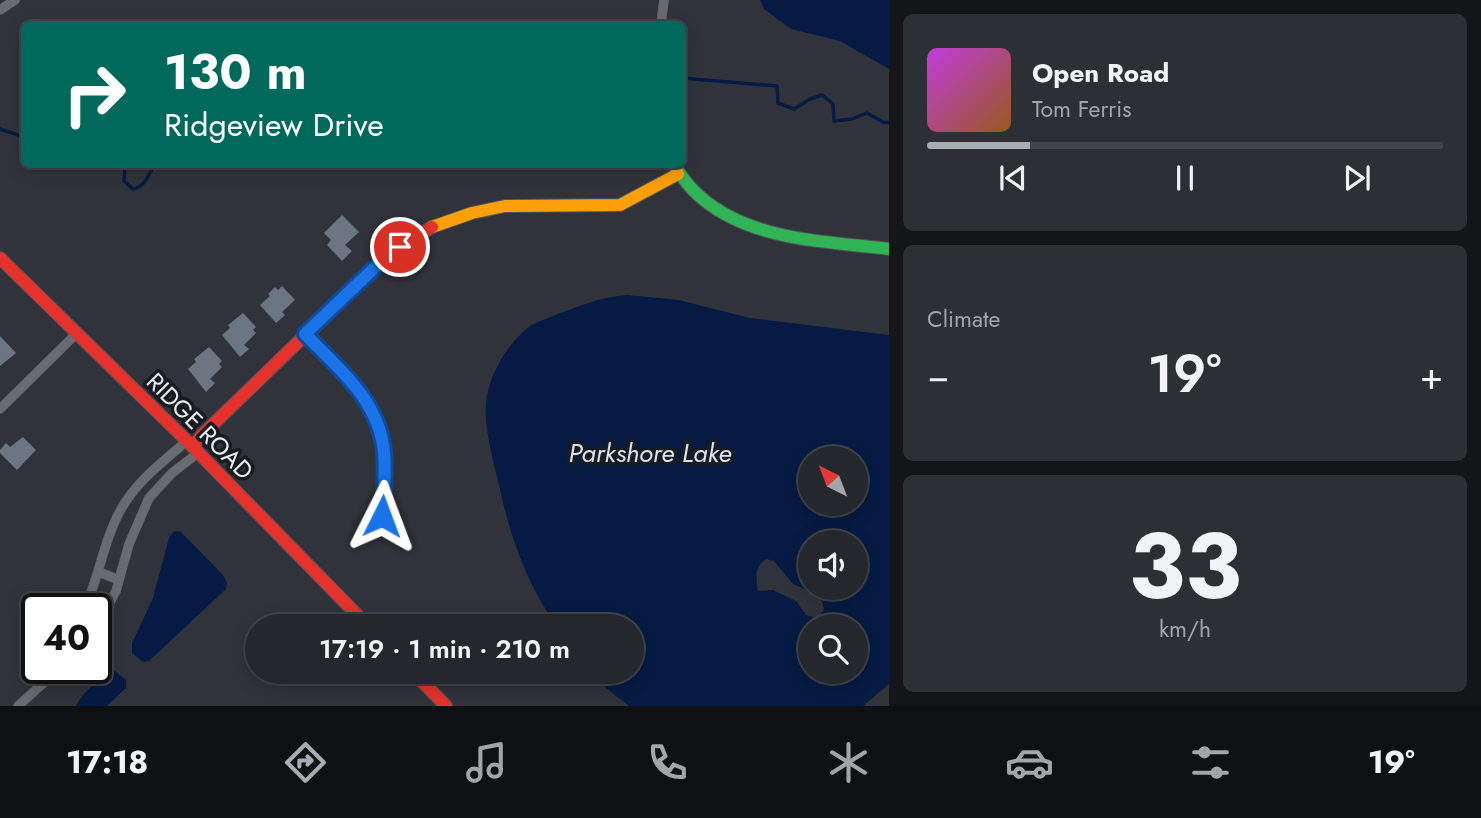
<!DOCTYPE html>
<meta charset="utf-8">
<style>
:root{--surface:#24272c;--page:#2c2f34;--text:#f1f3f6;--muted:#a3a5a9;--line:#414448;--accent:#a8adb3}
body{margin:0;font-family:Jost,sans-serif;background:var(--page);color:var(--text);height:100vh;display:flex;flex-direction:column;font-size:26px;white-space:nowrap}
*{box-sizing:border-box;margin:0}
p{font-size:23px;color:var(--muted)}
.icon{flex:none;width:38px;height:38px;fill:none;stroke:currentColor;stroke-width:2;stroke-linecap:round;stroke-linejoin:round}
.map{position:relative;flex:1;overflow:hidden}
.panel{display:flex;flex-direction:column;gap:14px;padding:14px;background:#141518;width:592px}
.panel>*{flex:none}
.banner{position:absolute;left:21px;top:21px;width:665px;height:147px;border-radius:10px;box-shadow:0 4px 18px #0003,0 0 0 2px var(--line);background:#00695c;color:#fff;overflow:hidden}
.needle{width:46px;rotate:318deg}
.controls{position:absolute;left:798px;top:446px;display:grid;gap:14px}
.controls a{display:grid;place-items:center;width:70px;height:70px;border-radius:50%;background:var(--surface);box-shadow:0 4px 18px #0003,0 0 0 2px var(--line);font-size:35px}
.speed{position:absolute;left:21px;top:593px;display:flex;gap:14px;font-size:35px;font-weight:700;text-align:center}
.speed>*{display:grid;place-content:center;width:91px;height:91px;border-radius:50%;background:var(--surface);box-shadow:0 4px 18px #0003,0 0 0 2px var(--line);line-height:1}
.speed .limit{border:4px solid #111;border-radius:10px;background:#fff;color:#111}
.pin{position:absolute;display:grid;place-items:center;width:60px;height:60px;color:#fff;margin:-30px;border:4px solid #fff;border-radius:50%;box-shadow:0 2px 7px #0007}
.me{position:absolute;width:77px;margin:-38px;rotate:3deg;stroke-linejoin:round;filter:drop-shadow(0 0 5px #0008)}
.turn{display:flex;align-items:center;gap:24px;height:147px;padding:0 28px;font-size:32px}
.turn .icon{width:91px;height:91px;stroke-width:2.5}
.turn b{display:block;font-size:49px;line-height:60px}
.big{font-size:52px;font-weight:600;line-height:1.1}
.panel .card{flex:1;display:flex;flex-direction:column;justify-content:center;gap:10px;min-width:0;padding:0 24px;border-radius:10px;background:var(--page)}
.panel .dial{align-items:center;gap:0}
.dial b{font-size:91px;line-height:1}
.song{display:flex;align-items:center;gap:21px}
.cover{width:84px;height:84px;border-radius:10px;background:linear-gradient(135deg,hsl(290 70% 55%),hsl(30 70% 35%))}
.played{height:7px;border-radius:4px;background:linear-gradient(90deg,var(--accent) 20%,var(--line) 20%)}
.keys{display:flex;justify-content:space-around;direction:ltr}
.heat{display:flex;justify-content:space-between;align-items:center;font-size:38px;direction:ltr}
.trip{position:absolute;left:245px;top:614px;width:399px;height:70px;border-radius:35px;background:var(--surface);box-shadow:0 4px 18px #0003,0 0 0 2px var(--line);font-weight:600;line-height:70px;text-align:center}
.tabs{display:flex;height:112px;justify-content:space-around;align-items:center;background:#0e1012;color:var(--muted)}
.tabs .icon{width:49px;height:49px}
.tabs .active{color:var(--accent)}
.tabs b{font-size:32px;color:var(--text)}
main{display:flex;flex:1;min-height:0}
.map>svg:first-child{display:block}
</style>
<main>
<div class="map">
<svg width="890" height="706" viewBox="0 0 890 706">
<rect width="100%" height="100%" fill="#30343a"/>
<path fill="#051b43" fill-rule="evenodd" d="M760,0h129v69l-49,-28 -49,-12 -27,-20z
M627,295l52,5 71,18 139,17v349l-26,22h-234l-23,-18 -13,-16h39v-46h-75c-28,-37 -46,-87 -56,-132 -6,-28 -17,-62 -15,-90 2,-29 22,-61 44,-78 7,-5 17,-7 25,-11 25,-9 45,-18 72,-20zM810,458h46v46h-46zM810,542h46v46h-46zM766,559l8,2 19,23 14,6 15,11 2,9 -7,8 -11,-3 -10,-14 -23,-11 -15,1c-2,-13 -4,-24 8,-32zM810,626h46v46h-46z
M174,531h6l43,44 4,8 -1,6 -77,72 -6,1 -11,-9v-10l21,-45 16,-60z
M115,671l11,9v8l-19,18h-31c7,-14 24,-29 39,-35z"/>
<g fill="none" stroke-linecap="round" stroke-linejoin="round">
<path stroke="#051b43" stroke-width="3.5" d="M682,78l95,8 1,17 16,6 16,-10 12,-4 11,9 1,17 18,-2 15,-6 16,9 7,1
M0,129l24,8
M125,164l-1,17 9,8c12,-2 16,-14 21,-25"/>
</g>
<path fill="#6c7582" d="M342,215l17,17 -14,13 7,6 -10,10 -15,-16 4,-5 -7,-7z
M282,286l13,14 -13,12 3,3 -9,8 -16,-18 10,-9 -2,-2 7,-7 3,3z
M243,313l13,14 -3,3 3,3 -12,12 5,4 -9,8 -18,-22 8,-7 -2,-3z
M0,336l16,17 -16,13z
M209,347l13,14 -3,3 3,3 -12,12 5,4 -9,9 -18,-23 8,-7 -2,-3z
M23,437l13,13 -19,20 -17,-17v-3l6,-7 4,4z"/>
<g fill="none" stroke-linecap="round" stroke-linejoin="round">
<defs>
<path id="street" d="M0,10l15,-10
M661,24l3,-24
M0,409l76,-75
M99,572l20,8
M84,609c15,-30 18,-62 33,-92 14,-31 44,-54 70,-76
M96,629l20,-38 13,-47 20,-46 23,-25 26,-20
M18,706l42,-38"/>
<path id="fast" d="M673,164c6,8 12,18 20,26 50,51 131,51 197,59"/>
<path id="slow" d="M432,227l40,-14 33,-7 115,-1 58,-31"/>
<path id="jam" d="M0,258l187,183 181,185
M305,334c32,32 69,64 78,111 4,23 1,47 -1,71
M193,447l8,-11 187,-181 44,-28
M413,672l33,34"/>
</defs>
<use href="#street" stroke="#4f5357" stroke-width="10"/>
<use href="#fast" stroke="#4f5357" stroke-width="14"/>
<use href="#slow" stroke="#4f5357" stroke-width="14"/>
<use href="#jam" stroke="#4f5357" stroke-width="14"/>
<use href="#street" stroke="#686b70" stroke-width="9"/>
<use href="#fast" stroke="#30b455" stroke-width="12"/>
<use href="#slow" stroke="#ff9f0a" stroke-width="12"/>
<use href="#jam" stroke="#e5322d" stroke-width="12"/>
</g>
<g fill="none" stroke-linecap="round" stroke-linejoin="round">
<defs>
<path id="route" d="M382,516c2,-21 4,-43 2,-64 -5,-52 -45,-83 -79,-118l83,-79 12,-8"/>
</defs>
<use href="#route" stroke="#114b97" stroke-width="18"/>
<use href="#route" stroke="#1a73e8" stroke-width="12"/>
</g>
<g text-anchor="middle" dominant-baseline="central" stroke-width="7" stroke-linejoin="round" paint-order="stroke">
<g font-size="24" fill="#e9eef4" stroke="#181b1f">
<text transform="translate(200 426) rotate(45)">RIDGE ROAD</text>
</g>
<g font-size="26" font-style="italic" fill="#d9e2f2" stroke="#181b1f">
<text x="650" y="453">Parkshore Lake</text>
</g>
</g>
</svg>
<div class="controls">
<a><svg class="needle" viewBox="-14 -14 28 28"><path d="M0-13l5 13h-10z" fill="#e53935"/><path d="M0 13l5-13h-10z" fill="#a3a5a9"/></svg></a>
<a><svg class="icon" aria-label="sound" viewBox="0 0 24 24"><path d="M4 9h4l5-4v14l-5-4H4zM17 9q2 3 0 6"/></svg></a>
<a><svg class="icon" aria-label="search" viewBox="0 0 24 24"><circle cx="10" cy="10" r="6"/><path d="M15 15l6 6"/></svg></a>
</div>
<div class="speed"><div class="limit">40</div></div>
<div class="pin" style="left:400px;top:247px;background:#d93025"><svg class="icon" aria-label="arrive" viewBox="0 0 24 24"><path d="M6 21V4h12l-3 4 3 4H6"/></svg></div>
<svg class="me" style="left:382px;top:516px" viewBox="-20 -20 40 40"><path d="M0-17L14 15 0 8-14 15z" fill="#1a73e8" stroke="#fff" stroke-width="4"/></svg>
<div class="trip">17:19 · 1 min · 210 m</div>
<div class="banner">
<div class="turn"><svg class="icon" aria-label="right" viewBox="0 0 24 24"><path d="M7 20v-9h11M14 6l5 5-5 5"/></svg><div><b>130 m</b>Ridgeview Drive</div></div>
</div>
</div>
<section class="panel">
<div class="card">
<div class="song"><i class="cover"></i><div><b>Open Road</b><p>Tom Ferris</p></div></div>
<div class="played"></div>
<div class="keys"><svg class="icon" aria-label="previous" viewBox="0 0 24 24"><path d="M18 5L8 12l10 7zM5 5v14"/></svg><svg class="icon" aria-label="pause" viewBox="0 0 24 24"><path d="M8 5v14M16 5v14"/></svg><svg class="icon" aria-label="next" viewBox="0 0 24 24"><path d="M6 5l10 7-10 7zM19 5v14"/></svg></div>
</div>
<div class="card"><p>Climate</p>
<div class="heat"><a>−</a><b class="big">19°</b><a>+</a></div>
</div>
<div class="card dial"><b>33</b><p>km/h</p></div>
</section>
</main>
<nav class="tabs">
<b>17:18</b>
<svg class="icon active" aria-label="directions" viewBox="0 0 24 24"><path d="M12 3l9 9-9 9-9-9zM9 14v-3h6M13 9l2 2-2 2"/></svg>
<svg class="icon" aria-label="music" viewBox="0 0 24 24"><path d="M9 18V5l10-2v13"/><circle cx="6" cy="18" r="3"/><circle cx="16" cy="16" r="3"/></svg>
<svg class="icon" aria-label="phone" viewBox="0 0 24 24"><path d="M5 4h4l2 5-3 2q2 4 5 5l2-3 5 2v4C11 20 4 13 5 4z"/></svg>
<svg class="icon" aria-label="climate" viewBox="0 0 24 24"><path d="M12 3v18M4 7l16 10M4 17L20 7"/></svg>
<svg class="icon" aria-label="car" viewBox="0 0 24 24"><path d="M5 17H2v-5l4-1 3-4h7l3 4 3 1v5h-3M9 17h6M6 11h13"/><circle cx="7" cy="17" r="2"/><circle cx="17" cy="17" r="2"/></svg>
<svg class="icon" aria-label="filters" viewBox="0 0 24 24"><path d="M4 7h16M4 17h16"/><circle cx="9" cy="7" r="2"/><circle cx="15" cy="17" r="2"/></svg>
<b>19°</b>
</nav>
